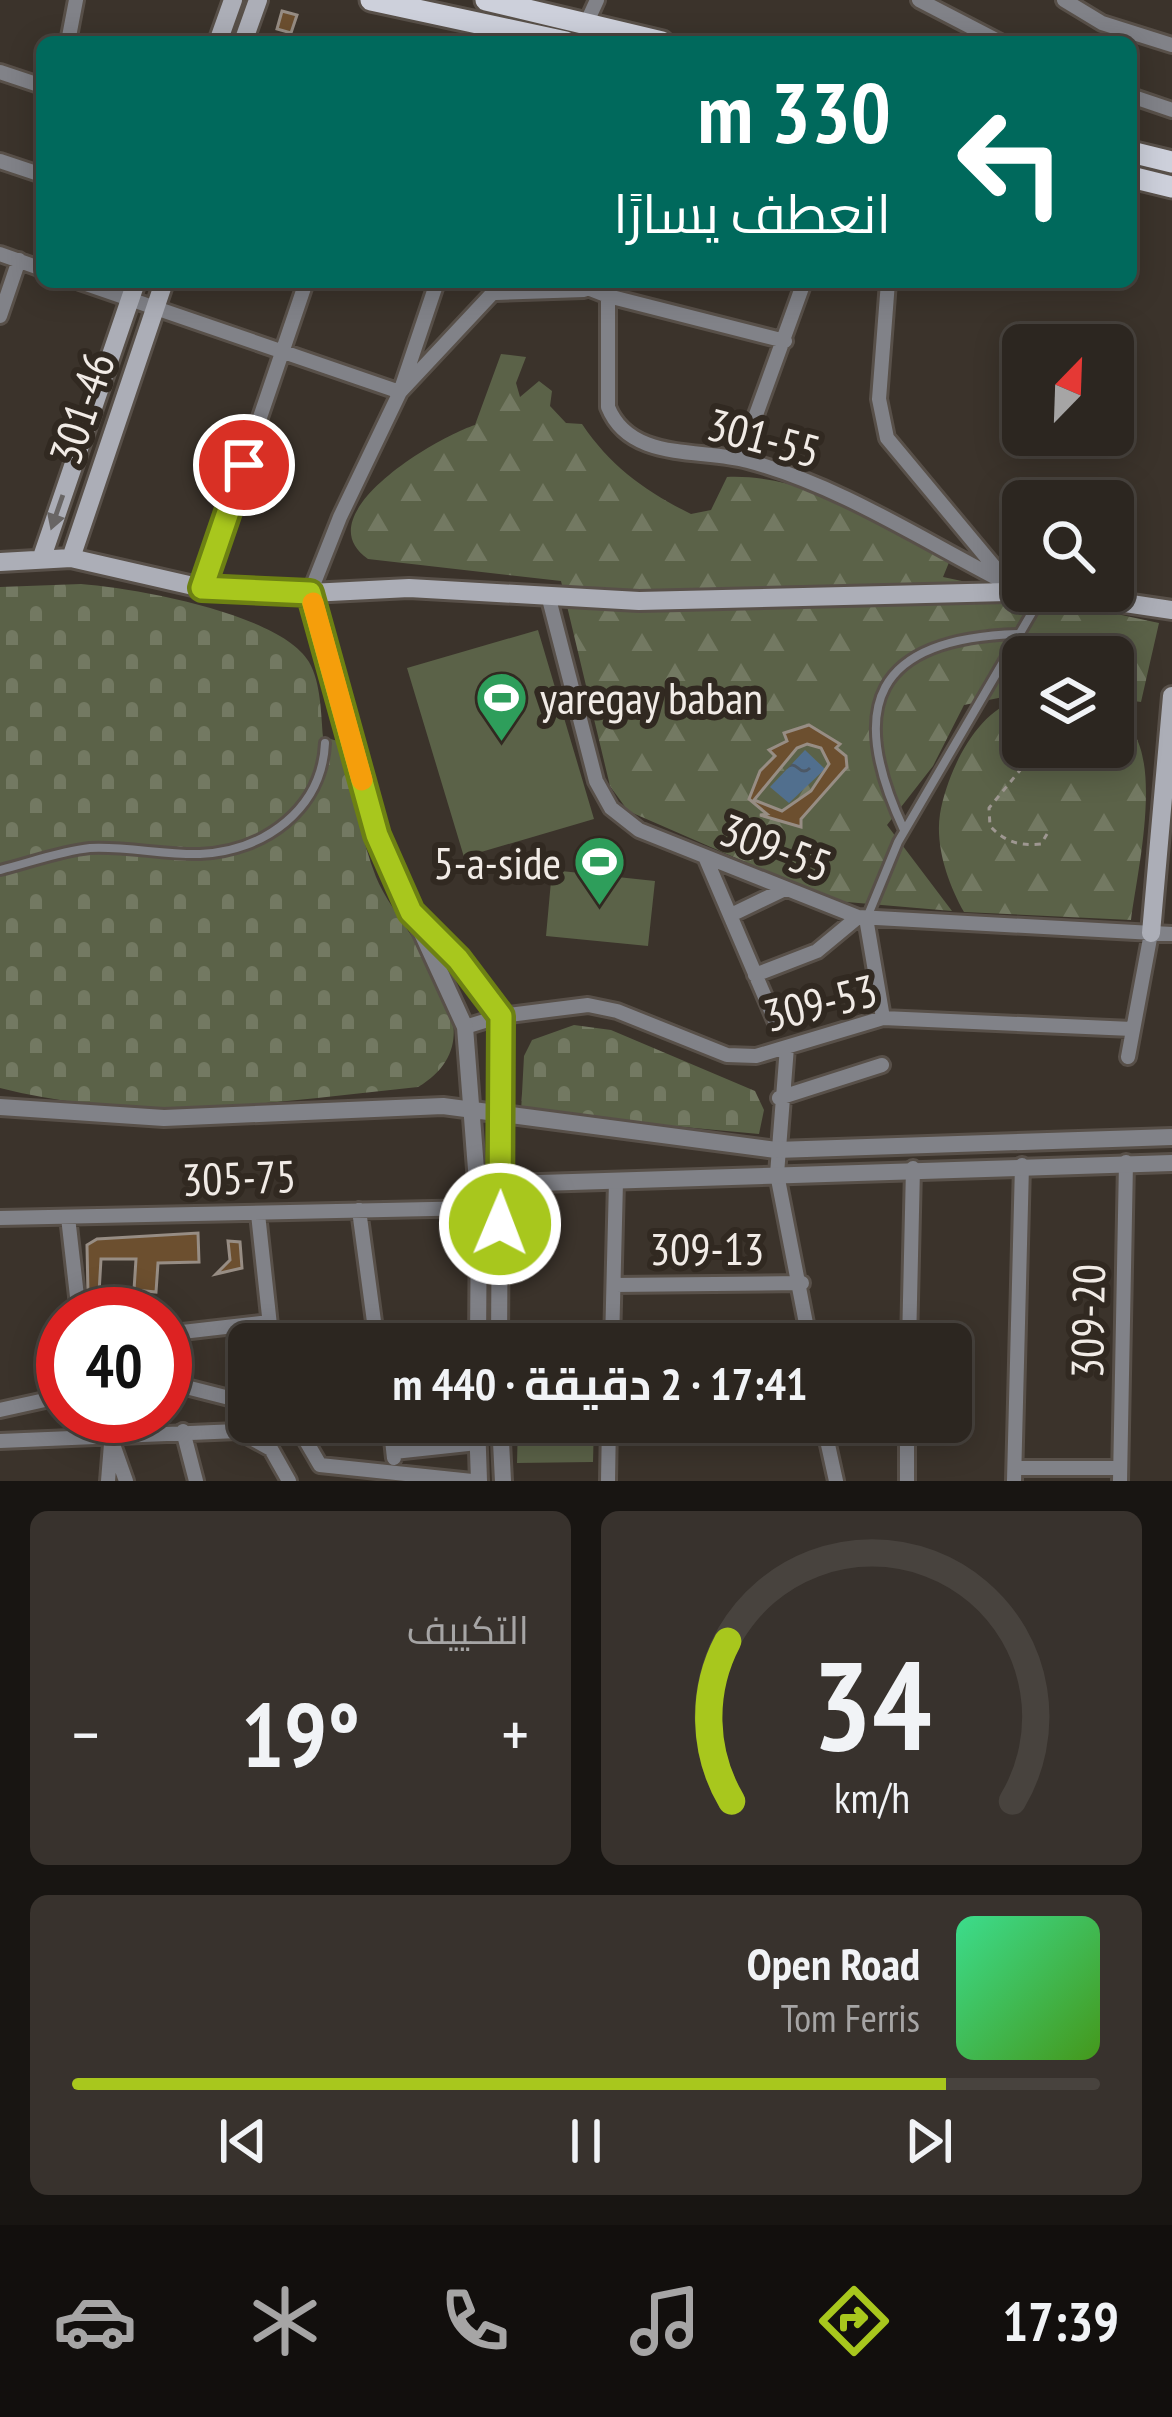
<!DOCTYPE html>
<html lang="ar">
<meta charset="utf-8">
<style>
:root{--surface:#2c2620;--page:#38322d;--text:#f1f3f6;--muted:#a6a5a5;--line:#48433e;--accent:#a8c71d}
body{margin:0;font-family:"PT Sans Narrow",Cairo,sans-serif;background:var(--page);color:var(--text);direction:rtl;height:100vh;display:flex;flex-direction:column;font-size:45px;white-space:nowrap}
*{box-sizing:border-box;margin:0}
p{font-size:39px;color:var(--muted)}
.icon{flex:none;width:66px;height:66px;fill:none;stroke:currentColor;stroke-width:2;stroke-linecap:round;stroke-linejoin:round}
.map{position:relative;height:1481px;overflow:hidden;direction:ltr}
.details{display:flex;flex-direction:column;gap:30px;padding:30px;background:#181512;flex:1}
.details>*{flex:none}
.top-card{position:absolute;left:36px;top:36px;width:1101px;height:252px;border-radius:18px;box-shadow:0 6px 30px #0003,0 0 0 3px var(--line);direction:rtl;background:#00695c;color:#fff;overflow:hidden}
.needle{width:78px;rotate:23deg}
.tools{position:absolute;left:1002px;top:324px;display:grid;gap:24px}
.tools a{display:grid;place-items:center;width:132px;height:132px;border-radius:18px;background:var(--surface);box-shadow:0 6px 30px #0003,0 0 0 3px var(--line);font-size:60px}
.speed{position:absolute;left:36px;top:1287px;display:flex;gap:24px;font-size:60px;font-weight:700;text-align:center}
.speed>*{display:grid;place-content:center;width:156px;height:156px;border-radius:50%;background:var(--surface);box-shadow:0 6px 30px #0003,0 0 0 3px var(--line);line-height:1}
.speed .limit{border:18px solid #d22;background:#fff;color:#111}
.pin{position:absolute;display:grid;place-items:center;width:102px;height:102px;color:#fff;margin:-51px;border:6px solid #fff;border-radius:50%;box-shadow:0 3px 12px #0007}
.me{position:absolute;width:132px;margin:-66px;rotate:1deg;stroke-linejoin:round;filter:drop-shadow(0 0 9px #0008)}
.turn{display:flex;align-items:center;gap:42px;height:252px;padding:0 48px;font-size:54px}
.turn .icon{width:156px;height:156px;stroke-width:2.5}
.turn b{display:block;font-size:84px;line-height:102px}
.big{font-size:90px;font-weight:700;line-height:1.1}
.details .widget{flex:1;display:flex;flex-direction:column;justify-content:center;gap:18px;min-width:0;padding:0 42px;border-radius:18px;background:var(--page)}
.details .dial{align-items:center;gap:0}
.dial svg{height:312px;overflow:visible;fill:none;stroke:var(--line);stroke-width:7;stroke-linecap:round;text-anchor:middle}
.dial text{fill:var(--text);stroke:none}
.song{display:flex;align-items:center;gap:36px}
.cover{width:144px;height:144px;border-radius:18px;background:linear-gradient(135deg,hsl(150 70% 55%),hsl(100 70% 35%))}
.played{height:12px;border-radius:6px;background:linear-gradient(90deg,var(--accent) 85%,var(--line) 85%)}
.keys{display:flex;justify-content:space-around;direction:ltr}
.heat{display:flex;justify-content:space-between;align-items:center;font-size:66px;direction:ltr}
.details .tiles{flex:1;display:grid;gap:30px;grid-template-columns:1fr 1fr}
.widget:last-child{grid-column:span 2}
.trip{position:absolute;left:228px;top:1323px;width:744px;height:120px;border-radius:18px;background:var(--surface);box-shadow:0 6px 30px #0003,0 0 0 3px var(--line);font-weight:700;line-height:120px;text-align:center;direction:rtl}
.tabs{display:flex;height:192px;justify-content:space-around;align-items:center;background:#120f0d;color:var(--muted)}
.tabs .icon{width:84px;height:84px}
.tabs .on{color:var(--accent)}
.tabs b{font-size:54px;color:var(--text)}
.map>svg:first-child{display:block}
</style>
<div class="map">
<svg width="1172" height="1481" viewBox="0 0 1172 1481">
<defs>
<pattern id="forest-firs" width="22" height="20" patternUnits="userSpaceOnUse" patternTransform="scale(3)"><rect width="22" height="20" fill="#5b6248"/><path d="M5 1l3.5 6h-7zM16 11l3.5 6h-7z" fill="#737962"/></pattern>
<pattern id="cemetery-stones" width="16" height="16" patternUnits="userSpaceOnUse" patternTransform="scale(3)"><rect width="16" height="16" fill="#5b6248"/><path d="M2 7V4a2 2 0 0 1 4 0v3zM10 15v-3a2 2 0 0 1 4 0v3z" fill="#737962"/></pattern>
<pattern id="water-ripples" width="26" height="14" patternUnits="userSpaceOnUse" patternTransform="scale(3)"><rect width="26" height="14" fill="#516f8e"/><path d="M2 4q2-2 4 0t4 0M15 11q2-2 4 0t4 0" fill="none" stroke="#4c5866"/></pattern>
</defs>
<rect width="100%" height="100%" fill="#3b332b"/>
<path fill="url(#forest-firs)" d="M501,354l25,3 -10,26 4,14 19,-16 13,10 -2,15 16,17 16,1c29,43 63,67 109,90l20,-4 16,-33c83,-3 151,46 223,83l-7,17 216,46 -18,79 -28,-4v-41h-90v36l-59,12 -31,61 -46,59 65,86 -117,-10 -207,-90 -18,-25 -49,-205 -193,-22c-64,-44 69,-122 107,-134z
M1023,699v48h90v-31c57,19 24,155 18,204l-167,-8c-16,-28 -29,-66 -24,-98 7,-42 38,-108 83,-115z"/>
<path fill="url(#cemetery-stones)" d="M81,584c54,4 200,30 228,78 12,21 12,52 14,75l15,4c15,46 21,92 38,136 22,56 134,155 42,210 -142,15 -277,37 -418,1v-501z
M574,1025l37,5 144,61 9,19 -5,24 -238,-22 3,-56 8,-16z"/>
<path fill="#5b6248" d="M538,630l56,189 -130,38 -57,-189z
M552,870l103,11 -7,65 -102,-10z
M518,1422h76l-1,40 -76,1z"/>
<path fill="url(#water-ripples)" d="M805,750l20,19 -36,34 -19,-16z"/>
<path fill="#6c4f2f" stroke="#978d84" stroke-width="3" fill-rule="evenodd" d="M282,11l15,4 -6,18 -14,-4z
M809,725l31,19 -4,4 10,8 1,11 -46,52v8l-41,-12 7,-1 -18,-15 11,-28 15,-15 -6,-6 18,-9 -3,-8zM807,744l14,4 8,16 -18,27 -29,20 -28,-11 43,-52z
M198,1233l1,29 -41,1 -2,29 -22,-2 2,-31h-35l-2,34 -11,1 -1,-49 10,-6z
M228,1241l12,1 2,26 -26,6 14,-14z"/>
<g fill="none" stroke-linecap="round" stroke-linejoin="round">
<defs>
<path id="service" d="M904,830c-58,-124 -30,-192 115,-196
M0,870c29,-7 60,-19 90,-22 36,-2 74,7 110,6 65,-3 122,-45 125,-111
M868,915l30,-73 146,-250"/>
<path id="minor" d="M919,0l81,42
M1064,0l38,23 70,22
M586,24l11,-24
M68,42l8,-42
M0,72l42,14
M1131,96l41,14
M0,161l42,14
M0,254l42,15
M80,282l320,110 37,-110
M572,282l36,14 177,45
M888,282l-9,117 8,39 115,138
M496,293l88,-3
M608,296v111c22,55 93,41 140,54 91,24 176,80 260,123
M0,316l19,-56
M740,459l64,-177
M202,588l104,-306
M310,593l30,-76 60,-125 103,-110
M548,595l48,186 15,27 28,22 219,87 314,17
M706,859l71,166
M733,914l52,-25
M866,918l17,100
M755,975l62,-24 41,-34
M465,1027l36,-11 87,-11 29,6 110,44 29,1 127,-38 249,11
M787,1047l-10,127 33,170
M1128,1057l23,-124
M779,1098l103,-33
M359,1210l18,134
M258,1214l14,130
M68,1217l11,97
M0,1218l479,-10
M614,1285l188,-2
M165,1334l104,-12
M612,1344l4,-163
M909,1344l4,-176
M165,1388h25l59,15
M0,1410l63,-14
M103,1416l23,65
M295,1422l25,43
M390,1422l4,36
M823,1422l13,59
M183,1431l13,50
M0,1441l238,-10 33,18 18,32
M394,1452l83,-9
M320,1465l152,16
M1015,1468h105
M108,1481l3,-37
M608,1481l1,-59
M907,1481v-59
M1014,1481l8,-316
M1120,1481l6,-319"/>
<path id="tertiary" d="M310,593l67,242 88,192 14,181 -1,136
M419,920l39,39 43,57 -2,328
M0,1107l164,11 279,-12 333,44 396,-13
M478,1185l694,-22
M477,1422l2,59
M500,1422l3,59"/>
<path id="secondary" d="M218,42l15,-42
M243,42l15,-42
M42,557l94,-275
M71,558l93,-276
M0,562l71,-4 131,30 108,5 99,-5 230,13 406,-10 127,19
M1151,933l21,-237"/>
<path id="primary" d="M371,0l195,42
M486,0l176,42
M1131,152l41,10
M1131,177l41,10"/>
</defs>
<use href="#service" stroke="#585049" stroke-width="14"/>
<use href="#minor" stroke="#585049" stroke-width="20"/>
<use href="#tertiary" stroke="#585049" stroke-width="22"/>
<use href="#secondary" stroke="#585049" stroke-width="24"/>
<use href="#primary" stroke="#585049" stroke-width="27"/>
<path stroke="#9e9791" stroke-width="3" stroke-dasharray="6 6" stroke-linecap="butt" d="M1013,698l10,29
M1030,747v11l-41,50 1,18c15,16 29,20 51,18l6,-10"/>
<use href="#service" stroke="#818288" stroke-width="8"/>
<use href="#minor" stroke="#818288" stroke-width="14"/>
<use href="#tertiary" stroke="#818288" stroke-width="16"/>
<use href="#secondary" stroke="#acaeb7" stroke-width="18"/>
<use href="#primary" stroke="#cdd0db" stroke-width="21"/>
</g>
<defs><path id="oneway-solid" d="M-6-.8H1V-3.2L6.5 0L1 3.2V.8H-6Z" transform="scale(3)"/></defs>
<use fill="#686564" href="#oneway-solid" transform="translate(57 512) rotate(109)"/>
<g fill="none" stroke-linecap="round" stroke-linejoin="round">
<defs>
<path id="route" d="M244,465l-42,123 108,5 67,242 34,77 47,47 43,57 -1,208"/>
</defs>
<use href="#route" stroke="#6d8113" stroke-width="30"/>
<use href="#route" stroke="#a8c71d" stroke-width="21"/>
<path stroke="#f59e0b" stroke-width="21" d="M313,603l49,177"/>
</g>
<defs>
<symbol id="stadium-pin" viewBox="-11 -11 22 30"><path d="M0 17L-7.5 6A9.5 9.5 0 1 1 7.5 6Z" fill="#2e9e5b" stroke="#312921"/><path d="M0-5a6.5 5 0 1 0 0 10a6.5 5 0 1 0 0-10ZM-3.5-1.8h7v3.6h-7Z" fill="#fff"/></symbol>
</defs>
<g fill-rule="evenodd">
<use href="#stadium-pin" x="472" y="668" width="59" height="81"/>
<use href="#stadium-pin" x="570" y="832" width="59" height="81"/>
</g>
<g text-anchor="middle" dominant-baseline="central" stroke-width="12" stroke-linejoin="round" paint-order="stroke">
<g font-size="45" fill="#f1ebe6" stroke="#312921">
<text transform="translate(81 408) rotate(-71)">301-46</text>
<text transform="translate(764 437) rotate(15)">301-55</text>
<text transform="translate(776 847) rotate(21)">309-55</text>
<text transform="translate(820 1002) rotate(-14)">309-53</text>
<text transform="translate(239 1177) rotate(-2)">305-75</text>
<text x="707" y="1248">309-13</text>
<text transform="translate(1087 1321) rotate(-89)">309-20</text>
</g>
<g font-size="45" fill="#f1ebe6" stroke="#312921" text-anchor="start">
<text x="540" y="697">yaregay baban</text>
<text x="561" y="862" text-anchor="end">5-a-side</text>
</g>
</g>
</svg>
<div class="tools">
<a><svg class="needle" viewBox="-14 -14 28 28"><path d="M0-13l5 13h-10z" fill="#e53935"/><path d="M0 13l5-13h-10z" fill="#a6a5a5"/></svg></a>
<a><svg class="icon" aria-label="search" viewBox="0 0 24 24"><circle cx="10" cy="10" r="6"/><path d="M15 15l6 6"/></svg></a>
<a><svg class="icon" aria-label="layers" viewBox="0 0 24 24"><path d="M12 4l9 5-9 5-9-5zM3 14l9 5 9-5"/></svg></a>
</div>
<div class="speed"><div class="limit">40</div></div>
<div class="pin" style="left:244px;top:465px;background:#d93025"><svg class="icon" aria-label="arrive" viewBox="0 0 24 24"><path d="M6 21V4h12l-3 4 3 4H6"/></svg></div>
<svg class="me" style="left:500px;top:1224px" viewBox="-20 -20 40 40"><circle r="17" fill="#a8c71d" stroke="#fff" stroke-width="3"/><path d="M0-11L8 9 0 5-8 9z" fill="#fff"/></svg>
<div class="trip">17:41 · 2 دقيقة · 440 m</div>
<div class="top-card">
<div class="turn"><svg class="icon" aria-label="left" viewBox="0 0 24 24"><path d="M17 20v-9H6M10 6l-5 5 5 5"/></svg><div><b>330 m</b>انعطف يسارًا</div></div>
</div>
</div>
<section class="details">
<div class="tiles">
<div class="widget dial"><svg viewBox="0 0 100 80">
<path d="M14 69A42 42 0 1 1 86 69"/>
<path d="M14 69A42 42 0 0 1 13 28" stroke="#a8c71d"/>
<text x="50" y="56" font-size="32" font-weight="700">34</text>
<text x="50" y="72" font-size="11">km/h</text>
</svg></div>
<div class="widget"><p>التكييف</p>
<div class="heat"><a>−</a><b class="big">19°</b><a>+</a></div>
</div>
<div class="widget">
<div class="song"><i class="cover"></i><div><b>Open Road</b><p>Tom Ferris</p></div></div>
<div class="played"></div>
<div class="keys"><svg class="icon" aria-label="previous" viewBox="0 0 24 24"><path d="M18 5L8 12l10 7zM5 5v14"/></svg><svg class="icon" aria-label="pause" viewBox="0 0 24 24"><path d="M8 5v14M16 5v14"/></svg><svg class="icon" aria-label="next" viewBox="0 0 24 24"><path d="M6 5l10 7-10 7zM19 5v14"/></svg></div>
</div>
</div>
</section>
<nav class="tabs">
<b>17:39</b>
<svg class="icon on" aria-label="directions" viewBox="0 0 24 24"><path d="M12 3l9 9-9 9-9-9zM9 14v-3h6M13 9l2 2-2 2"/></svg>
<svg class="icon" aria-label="music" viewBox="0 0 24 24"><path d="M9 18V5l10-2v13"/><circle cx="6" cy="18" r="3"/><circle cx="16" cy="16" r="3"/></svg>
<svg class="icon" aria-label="phone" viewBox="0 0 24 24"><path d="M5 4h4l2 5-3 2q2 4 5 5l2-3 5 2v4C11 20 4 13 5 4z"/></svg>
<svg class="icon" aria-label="climate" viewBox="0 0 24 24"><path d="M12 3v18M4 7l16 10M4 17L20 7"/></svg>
<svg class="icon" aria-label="car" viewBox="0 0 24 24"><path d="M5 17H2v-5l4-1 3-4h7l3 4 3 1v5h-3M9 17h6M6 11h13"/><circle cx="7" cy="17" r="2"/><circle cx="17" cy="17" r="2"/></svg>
</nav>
